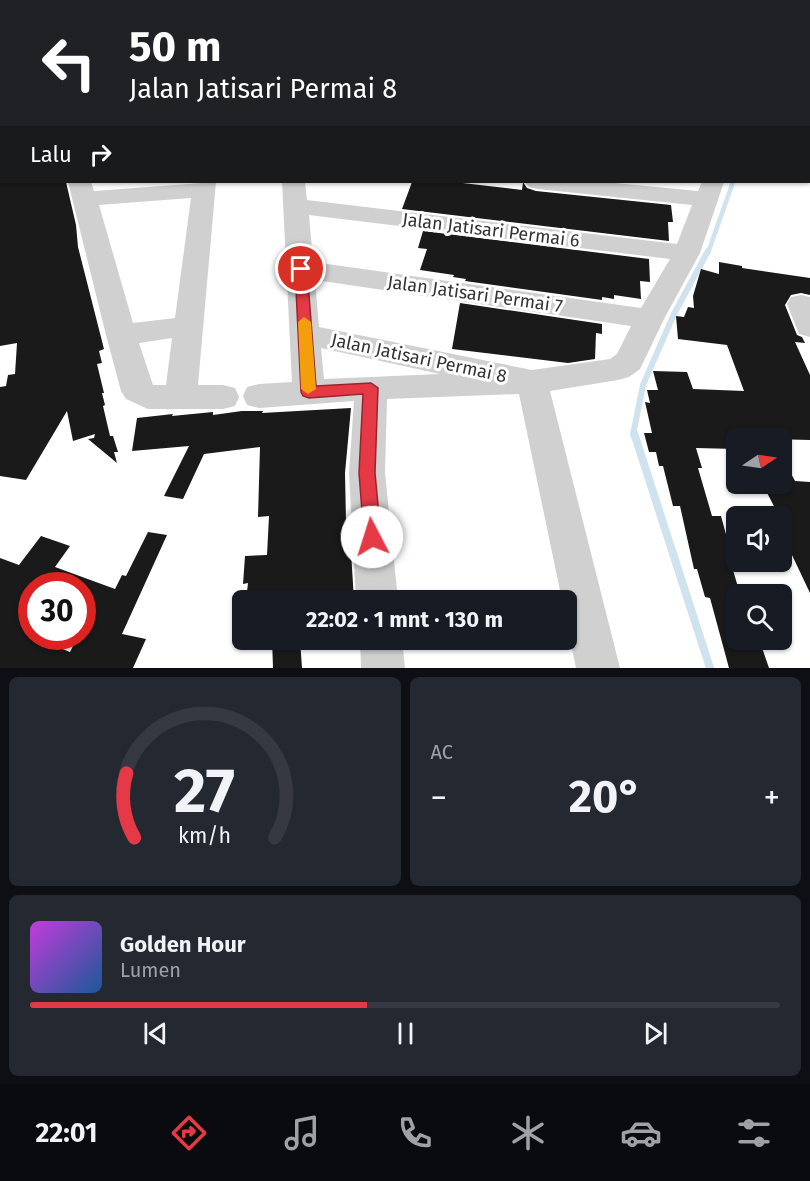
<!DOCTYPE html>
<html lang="id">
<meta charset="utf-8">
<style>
:root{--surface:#171b24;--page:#242831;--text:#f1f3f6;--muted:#9ea1a6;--line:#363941;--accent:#e63946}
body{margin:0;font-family:"Fira Sans",sans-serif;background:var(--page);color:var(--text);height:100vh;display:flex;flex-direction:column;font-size:22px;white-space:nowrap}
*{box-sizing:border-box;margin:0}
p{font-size:20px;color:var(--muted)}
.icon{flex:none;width:33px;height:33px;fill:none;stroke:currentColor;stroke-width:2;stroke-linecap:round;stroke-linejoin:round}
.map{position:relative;height:668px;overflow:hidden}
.sheet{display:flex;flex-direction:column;gap:9px;padding:9px;background:#0d0f14;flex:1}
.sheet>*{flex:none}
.hud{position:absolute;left:0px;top:0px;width:810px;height:183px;box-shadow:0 2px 4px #0004;background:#202124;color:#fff;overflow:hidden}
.needle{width:39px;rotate:77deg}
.controls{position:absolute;left:726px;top:428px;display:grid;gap:12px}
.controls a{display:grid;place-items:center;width:66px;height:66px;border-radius:9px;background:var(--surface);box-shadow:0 2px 4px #0004;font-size:30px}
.speed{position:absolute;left:18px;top:572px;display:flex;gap:12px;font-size:30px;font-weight:700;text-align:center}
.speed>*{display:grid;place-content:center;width:78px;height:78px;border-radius:50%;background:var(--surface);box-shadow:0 2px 4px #0004;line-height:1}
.speed .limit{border:9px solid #d22;background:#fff;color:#111}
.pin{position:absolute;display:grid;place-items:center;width:51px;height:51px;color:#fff;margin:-26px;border:3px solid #fff;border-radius:50%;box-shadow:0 2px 6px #0007}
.me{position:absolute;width:66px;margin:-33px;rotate:355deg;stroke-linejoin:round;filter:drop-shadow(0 0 4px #0008)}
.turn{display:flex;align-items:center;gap:21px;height:126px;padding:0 30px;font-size:27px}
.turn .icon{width:78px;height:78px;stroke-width:2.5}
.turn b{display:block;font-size:42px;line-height:51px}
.then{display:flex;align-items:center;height:57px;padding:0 30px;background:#0003;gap:12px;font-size:22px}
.big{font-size:45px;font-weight:700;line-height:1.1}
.sheet .tile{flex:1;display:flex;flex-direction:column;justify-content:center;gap:9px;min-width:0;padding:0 21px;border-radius:9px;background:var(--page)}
.sheet .dial{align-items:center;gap:0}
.dial svg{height:156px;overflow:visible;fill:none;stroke:var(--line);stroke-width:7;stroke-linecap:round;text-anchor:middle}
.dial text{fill:var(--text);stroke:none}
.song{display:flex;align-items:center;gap:18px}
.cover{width:72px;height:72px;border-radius:9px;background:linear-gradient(135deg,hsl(290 70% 55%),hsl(210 70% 35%))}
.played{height:6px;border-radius:3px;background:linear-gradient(90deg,var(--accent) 45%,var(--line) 45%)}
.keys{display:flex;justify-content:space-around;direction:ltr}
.heat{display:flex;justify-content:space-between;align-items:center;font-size:33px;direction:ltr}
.sheet .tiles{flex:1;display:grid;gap:9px;grid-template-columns:1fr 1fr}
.tile:last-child{grid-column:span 2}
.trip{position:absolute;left:232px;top:590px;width:345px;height:60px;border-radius:9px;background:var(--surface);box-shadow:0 2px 4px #0004;font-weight:700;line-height:60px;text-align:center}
.menu{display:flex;height:96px;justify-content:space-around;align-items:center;background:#090b0e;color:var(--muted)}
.menu .icon{width:42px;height:42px}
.menu .selected{color:var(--accent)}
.menu b{font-size:27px;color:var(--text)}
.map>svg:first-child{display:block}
</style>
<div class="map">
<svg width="810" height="668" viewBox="0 0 810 668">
<rect width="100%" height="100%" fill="#fff"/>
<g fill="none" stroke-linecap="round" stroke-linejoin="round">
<path stroke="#cfe2ee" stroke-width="4.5" d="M708,253l25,-71"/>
<path stroke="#cfe2ee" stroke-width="6" d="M633,435l10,-50 31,-71 34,-63"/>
<path stroke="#cfe2ee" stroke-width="8" d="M634,433l76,235"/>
</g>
<path fill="#1a1a1a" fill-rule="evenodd" d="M0,182h66l10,43 2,22 26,102 -5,2 3,12 -5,1 7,29h-2l3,12 -2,1 7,30h3l5,16h-4l3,11 -29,-24 6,-1 1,-4 -22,7 -6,-30 -41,69 -26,-4v-89l6,-1 2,-11 7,-1 2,-31 -17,3z
M412,182h42l68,8 1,-8 4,6 9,3 135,14 2,17h-5l1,19 -267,-32z
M423,231l226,28 1,23 -10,-1 1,18 -27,-4v4l-12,-2v3l-137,-19 1,-2 -13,-2 1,-2 -34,-5 7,-21 -9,-1z
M719,262l23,4v2l68,10v17l-9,-2 -10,2 -6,10 12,30 5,2 3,6 -10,-1 15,33v65l-74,-2v11l-40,-1 6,20h-4l14,48h9l15,55 -3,-1 7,24h-4v45h23l10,29h-40l-19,-70 -5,-1 -8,-28h-3l-14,-63h-7l-10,-40h-4l-3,-14h-7l-5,-19h8l-7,-31 5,1 -3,-13h11l-5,-19 34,1 6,17 51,2 -17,-46 -49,-6 -2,-23 8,1 4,-10 6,1 -1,-12 8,-27 18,5z
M460,303l142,21v10l-6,-1 -1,26 -27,4 -116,-14z
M351,408l-6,65 1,48 3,-1 5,80h-108l2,-17 -5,1 2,-28 22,-1 2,-39 -11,1 2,-70 -56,7 -21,45 -19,-3 25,-50 -57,5 5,-33 36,-4 -1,2 41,-4v3l29,-4h21l-1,2z
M782,457l13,24 15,1v111l-28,-59v-20h-4l-16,-31h20z
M148,532l19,3 -45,99 24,5 -13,29h-133v-110l19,7 22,-29 29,10 -15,21 60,22 7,-14 4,1zM32,585h50v51h-4l-8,16 -38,-15z
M272,639h28l2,29h-29z"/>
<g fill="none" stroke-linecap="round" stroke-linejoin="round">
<path fill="#d0d0d0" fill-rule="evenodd" d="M111,0h16l-17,2z
M248,0h16l-17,2z
M546,0h17l-18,2z
M626,0h16l-17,2z
M704,0h16v2h-16z
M788,0h16l-17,2z
M0,17h2v10h-2z
M808,23h2v10h-2z
M0,58h2v12h-2z
M808,64l2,1v13l-2,-1z
M0,106h2l-2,14z
M0,146h2v14h-2z
M68,182h23l3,9 122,-9 -18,203h25l12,3 4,9 -4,9 -12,3h-75l-22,-10 -5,-8 -15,-56zM191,198l-16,120 -42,5 -34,-118zM172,338l-6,47h-13l-14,-42z
M282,182h23l2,18 370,44 15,-39 -155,-16 -8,-2 -4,-5h79l94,9 4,-9h22l-24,71 -36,66 -24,50 -11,8 -11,3 -68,11 70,277h-44l-9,-43v-25h-5l-43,-206 -132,5 -2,74 13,127h-42l-7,-127 5,-72 -95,7 -12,-3 -4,-9 4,-9 12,-3 33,-2zM309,215l361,44 -29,49 -328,-46zM315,280l316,46 -14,28 -7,5 -78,11 -213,-43zM321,348l119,26 -116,5z
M801,295l9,2v40l-11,-3 -12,-30 4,-7z
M360,639h42l3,29h-44z"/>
</g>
<path fill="#e63946" stroke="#96252e" stroke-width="1.5" d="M301,266l6,3 9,117 55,-3 7,5 -3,85 6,64 -2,5 -7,2 -6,-2 -2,-5 -5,-64 4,-79 -54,4 -6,-2 -2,-4 -6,-123z"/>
<path fill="#f59e0b" d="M304,317l7,5 5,67 -8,5 -7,-5 -3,-67z"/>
<g text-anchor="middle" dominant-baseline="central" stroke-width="6" stroke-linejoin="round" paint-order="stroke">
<g font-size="18" fill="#333" stroke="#fff">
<text transform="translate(491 230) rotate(7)">Jalan Jatisari Permai 6</text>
<text transform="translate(475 294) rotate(8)">Jalan Jatisari Permai 7</text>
<text transform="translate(419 358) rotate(12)">Jalan Jatisari Permai 8</text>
</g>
</g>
</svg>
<div class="controls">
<a><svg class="needle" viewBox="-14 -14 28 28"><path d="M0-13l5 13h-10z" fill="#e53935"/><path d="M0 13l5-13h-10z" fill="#9ea1a6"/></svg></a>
<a><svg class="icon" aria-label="sound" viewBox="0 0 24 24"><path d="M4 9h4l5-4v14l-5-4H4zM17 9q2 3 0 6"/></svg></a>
<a><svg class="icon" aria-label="search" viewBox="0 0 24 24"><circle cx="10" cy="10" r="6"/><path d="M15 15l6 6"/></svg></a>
</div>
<div class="speed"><div class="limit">30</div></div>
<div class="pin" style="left:301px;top:269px;background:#d93025"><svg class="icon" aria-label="arrive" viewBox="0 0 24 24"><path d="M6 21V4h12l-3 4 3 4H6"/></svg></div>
<svg class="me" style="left:372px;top:537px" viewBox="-20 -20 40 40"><circle r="19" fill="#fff"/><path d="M0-13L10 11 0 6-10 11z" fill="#e63946"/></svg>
<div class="trip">22:02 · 1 mnt · 130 m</div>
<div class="hud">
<div class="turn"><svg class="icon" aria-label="left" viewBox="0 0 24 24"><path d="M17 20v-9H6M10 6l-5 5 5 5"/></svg><div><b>50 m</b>Jalan Jatisari Permai 8</div></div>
<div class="then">Lalu<svg class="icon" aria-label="right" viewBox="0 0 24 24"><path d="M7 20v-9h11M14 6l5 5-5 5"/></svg></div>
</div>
</div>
<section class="sheet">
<div class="tiles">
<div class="tile dial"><svg viewBox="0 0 100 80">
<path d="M14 69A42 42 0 1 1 86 69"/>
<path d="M14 69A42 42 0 0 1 10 36" stroke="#e63946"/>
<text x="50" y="56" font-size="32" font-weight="700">27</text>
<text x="50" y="72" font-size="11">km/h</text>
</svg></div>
<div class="tile"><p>AC</p>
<div class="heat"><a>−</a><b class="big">20°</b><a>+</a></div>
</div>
<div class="tile">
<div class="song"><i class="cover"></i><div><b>Golden Hour</b><p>Lumen</p></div></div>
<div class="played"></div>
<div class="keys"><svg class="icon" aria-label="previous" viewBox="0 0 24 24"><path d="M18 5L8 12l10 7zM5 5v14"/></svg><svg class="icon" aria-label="pause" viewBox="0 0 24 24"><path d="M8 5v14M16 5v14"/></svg><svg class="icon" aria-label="next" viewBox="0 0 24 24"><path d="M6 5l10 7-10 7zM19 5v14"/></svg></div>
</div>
</div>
</section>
<nav class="menu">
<b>22:01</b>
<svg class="icon selected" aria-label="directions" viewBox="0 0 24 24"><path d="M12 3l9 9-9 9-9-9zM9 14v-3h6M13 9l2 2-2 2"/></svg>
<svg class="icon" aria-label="music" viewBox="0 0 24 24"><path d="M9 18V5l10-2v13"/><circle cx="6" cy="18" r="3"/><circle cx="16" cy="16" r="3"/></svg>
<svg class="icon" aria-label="phone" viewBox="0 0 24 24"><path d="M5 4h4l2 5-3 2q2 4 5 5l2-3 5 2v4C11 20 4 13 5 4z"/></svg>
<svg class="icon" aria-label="climate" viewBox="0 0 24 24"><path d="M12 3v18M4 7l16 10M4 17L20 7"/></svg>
<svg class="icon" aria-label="car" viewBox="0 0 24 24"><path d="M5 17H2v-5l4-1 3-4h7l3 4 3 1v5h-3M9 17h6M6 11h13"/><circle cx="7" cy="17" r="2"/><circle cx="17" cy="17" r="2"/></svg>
<svg class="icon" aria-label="filters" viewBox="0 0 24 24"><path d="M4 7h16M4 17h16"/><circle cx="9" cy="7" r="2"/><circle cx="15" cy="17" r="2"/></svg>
</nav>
